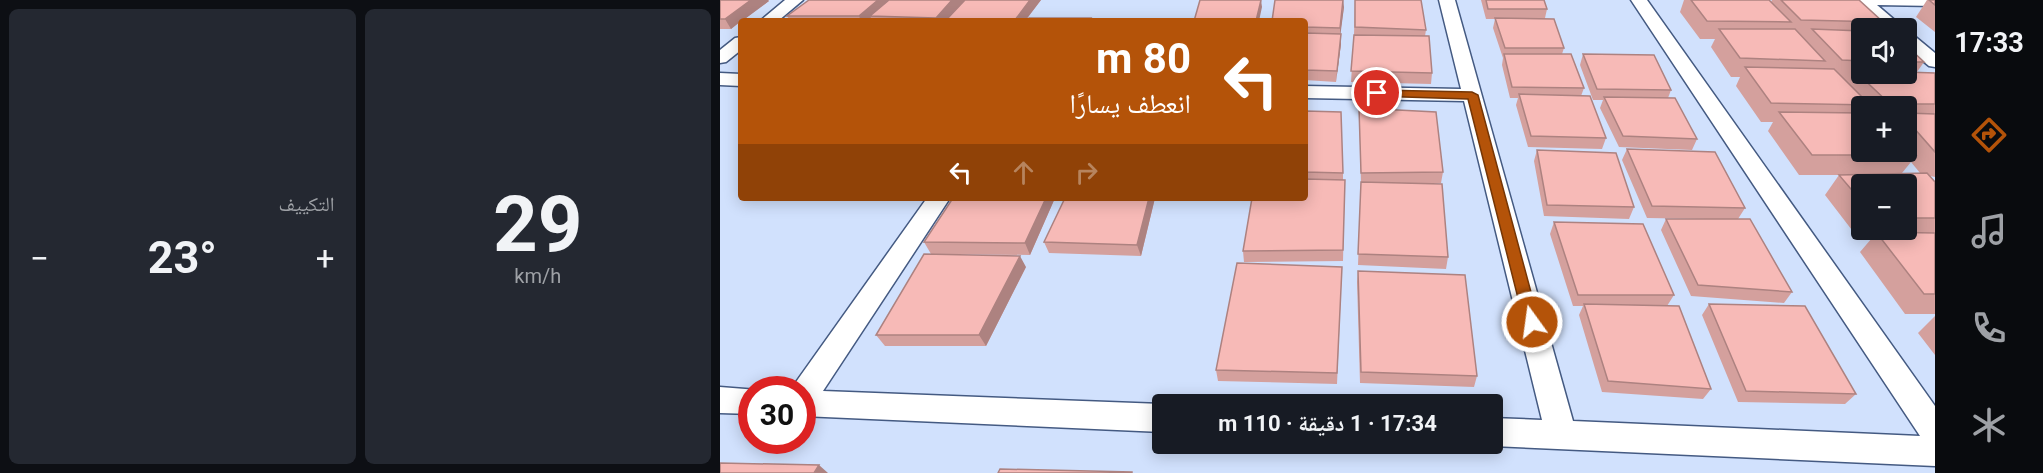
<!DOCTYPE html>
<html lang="ar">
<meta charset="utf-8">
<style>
:root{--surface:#171b24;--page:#242831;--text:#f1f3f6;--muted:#9ea1a6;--accent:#b45309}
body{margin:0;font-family:Roboto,"Noto Naskh Arabic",sans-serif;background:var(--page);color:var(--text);direction:rtl;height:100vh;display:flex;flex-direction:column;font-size:22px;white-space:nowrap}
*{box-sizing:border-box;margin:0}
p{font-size:20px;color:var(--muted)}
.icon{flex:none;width:33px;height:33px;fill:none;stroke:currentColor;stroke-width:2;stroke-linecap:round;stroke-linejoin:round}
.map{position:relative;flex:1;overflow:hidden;direction:ltr}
.panel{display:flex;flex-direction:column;gap:9px;padding:9px;background:#0d0f14;width:720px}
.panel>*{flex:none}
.top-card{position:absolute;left:18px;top:18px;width:570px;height:183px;border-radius:6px;box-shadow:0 3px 15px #0003;direction:rtl;background:#b45309;color:#fff;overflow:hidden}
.tools{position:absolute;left:1131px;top:18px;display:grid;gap:12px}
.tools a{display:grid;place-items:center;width:66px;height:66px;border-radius:6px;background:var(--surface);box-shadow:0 3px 15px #0003;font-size:30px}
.speed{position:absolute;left:18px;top:376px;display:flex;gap:12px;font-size:30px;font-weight:700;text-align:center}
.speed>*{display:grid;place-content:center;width:78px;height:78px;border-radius:50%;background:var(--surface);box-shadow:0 3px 15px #0003;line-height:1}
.speed .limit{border:9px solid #d22;background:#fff;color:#111}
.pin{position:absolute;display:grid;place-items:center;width:51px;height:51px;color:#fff;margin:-26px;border:3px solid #fff;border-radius:50%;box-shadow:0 2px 6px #0007}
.me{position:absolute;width:66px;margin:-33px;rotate:346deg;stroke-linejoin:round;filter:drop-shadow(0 0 4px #0008)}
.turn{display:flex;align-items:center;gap:21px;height:126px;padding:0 18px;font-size:27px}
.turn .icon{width:78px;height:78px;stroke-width:2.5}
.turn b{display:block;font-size:42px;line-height:51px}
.lanes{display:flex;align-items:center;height:57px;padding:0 18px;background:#0003;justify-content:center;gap:30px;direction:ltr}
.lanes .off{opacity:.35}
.big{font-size:45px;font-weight:700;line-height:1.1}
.panel .card{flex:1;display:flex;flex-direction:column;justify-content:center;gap:9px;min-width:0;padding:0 21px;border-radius:9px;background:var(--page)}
.panel .dial{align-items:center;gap:0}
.dial b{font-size:78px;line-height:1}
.heat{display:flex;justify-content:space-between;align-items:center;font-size:33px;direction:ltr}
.panel .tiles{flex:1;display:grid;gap:9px;grid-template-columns:repeat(2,1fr)}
.trip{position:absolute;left:432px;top:394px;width:351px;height:60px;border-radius:6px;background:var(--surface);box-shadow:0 3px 15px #0003;font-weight:700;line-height:60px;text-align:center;direction:rtl}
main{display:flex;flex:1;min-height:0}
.menu{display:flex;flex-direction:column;width:108px;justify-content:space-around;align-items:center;background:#090b0e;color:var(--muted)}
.menu .icon{width:42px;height:42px}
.menu .current{color:var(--accent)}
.menu b{font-size:27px;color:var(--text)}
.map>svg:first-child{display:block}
</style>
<main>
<nav class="menu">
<b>17:33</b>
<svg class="icon current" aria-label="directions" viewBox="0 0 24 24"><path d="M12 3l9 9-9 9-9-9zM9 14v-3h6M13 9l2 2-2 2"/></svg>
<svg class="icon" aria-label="music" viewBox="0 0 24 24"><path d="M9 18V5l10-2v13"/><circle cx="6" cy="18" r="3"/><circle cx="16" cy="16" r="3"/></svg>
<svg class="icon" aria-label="phone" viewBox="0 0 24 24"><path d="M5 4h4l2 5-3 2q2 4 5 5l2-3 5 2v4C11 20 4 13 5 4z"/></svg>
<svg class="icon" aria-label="climate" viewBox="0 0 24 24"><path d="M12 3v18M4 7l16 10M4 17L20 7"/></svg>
</nav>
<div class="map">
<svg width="1215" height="473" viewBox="0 0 1215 473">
<rect width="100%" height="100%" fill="#d1e1fd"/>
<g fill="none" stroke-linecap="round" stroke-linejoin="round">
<defs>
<path id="minor" d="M65,0h18l-25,21h-18z
M719,0h16l118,421 347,15 -289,-436h16l288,406v60l-443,-20 -6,-2h6v-26l50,2 -78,-319 -159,-3v-12l156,3z
M1134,0h81v6l-58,-1 27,23h-17z
M1186,33l6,1 23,19v14l-6,-1 -23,-19z
M21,37v13l-15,12 -6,1v-13l15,-12z
M0,73l21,1v12l-21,-1z
M207,198h23l-127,193 339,13 2,1 -2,27 -360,-16v-26l-11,-1z
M0,387l38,3h-6v24l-32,-1z"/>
</defs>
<use href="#minor" stroke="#445a82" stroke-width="3"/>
<use href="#minor" fill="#fff" fill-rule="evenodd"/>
</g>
<path fill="#d4a09d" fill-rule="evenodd" d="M0,0h48l1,1 -27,20h-1l-10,8h-11z
M89,0h232l-16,21h-77v-1l-1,1h-74l-1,-1 -2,1h-80l-3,-5z
M635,0l71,30 -1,6 7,37 -1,11 -80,-2 3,-47z
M761,0h63l3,9 -2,9 19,30 -2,6 22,34 -3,8 25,42 -4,11 -74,-2 -12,-42 2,-7h-8l-8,-33 1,-7 -10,-30 2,-9h-9z
M964,0h85l2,2 1,-2h87l24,22 -4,6h-17v46h44v-29l18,17 -7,10 18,1v104l-5,-1 5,6v132h-30l-45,-62 12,-14h-14l-33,-43 14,-20h6h-46l-31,-44 5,-9h-12l-25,-36 4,-9h-9l-20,-30 4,-8h-15l-20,-27zM1142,106h44v46h-44zM1191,162l9,11h-18zM1142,184h44v46h-44z
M1207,0h8v32l-19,-15z
M624,7l-4,27 1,10 -5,38 -31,-2v-59z
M863,54l88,36 -3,8 29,41 -5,11 -73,-3 -19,-39 3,-8h-10l-13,-35z
M639,108l84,64 -2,11h-13l20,74 -2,12 -88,-4 3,-81z
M585,111l38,62v7h2l-2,81 -99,1 -1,-11 62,-53z
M907,149l118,59 -7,11 54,73 -8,11 -93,-7 -30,-66 5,-11h41l-60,-1 -25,-58z
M817,150l97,57 -5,12 -85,-3 -10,-55z
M335,198l-25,57 -99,-1 -7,-12z
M435,198l-14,58 -92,-3 -5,-11z
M834,222l120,73 -7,11 44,83 -8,10 -101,-7 -23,-77 4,-9h-10l-23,-72z
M306,267l-40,79h-101l-9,-11z
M622,267l-5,117 -119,-3 -2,-11z
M638,271l119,105 -3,11 -114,-4 -3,-101z
M989,304l147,90 -11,10 -107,-2 -36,-87z
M1215,316v39l-17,-22z"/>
<path fill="#ad8280" d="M31,0h17l1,1 -27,20h-1l-10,8 -6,-10z
M158,0h16l-24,16 2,4 -2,1h-9l-2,-5z
M232,0h13l-18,21h-10l-1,-3z
M310,0h11l-16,21h-10z
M541,0l1,7 -3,14h-3z
M624,0v7l-4,31v-10z
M621,34v10l-5,38 1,-11z
M326,198h9l-25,57 -5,-12z
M429,198h6l-14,58 -4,-11z
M300,256l6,11 -40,79 -7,-11z
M99,465l9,8h-14z"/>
<path fill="#f7bab7" stroke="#ad8280" stroke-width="1.5" d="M0,0h31l-26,19h-5z
M89,0h69l-19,16h-72z
M169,0h63l-16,18 -66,-2z
M245,0h65l-15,20 -68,-1z
M480,0h61l-5,21h-62z
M555,0h68l-3,28 -35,-1v-6h-33z
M635,0h66l5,30 -71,-3z
M766,0h58l3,9h-59z
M971,0h78l22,22 -84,-1z
M1061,0h78l24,22 -82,-2z
M1209,0h6v5z
M309,18h62l-2,3h-62z
M775,18l59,1 10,29h-59z
M999,29h76l30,32 -85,-3z
M1092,29l50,2v30l-20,-1z
M585,33l36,1 -4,37 -32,-1z
M634,35l75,1 3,37 -81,-2z
M1186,45l18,17h-18z
M784,54h67l13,34 -72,-1z
M863,54l71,1 17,35 -74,-1z
M1025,67l89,2 36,36 -99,-2z
M1135,71h7v3h44v-2l29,1v31h-45z
M799,94l71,2 16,42 -75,-2z
M884,97l71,1 22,41 -74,-3z
M639,108l77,4 7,60 -82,1z
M585,111l36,1 2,61 -38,-1z
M1059,112l83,1v39h44v-8l10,11h-104z
M1186,113l29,1v38l-29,-33z
M907,149l88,3 30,56 -93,-2z
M817,150l79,3 18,54 -87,-2z
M1207,173l8,9v36h-29v-34h-44v18l-23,-27z
M585,179l40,1 -2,70 -100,1 9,-53h53z
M641,182l81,2 6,73 -90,-3z
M233,198h93l-21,45 -101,-1z
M345,198h84l-12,47 -93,-3z
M946,219h84l42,73 -94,-7z
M834,222l89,2 31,71h-96z
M1156,232l59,1v61h-11z
M204,254l96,2 -41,79h-103z
M517,263l105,4 -5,106 -121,-3z
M638,271l107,4 12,101 -116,-4z
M864,304l95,2 32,83 -103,-8z
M989,304l96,2 51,88 -110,-3z
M0,463l99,2 -5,8h-94z
M280,469l132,3v1h-134z"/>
<path fill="#b45309" stroke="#753606" stroke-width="1.5" d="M657,90l95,2 6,3 61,227 -2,4h-11l-2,-4 -56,-223 -95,-3v-5z"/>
</svg>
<div class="tools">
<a><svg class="icon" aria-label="sound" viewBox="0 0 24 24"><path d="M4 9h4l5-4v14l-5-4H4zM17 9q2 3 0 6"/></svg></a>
<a>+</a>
<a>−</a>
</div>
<div class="speed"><div class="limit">30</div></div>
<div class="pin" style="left:657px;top:93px;background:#d93025"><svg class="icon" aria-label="arrive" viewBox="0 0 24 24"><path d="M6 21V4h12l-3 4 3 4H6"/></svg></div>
<svg class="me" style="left:812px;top:322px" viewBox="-20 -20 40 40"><circle r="17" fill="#b45309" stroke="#fff" stroke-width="3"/><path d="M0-11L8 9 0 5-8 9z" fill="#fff"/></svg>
<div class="trip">17:34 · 1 دقيقة · 110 m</div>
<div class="top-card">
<div class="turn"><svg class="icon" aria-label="left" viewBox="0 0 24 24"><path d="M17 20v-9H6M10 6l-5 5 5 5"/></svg><div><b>80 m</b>انعطف يسارًا</div></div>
<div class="lanes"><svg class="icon" aria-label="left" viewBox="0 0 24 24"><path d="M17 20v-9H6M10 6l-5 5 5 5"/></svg><svg class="icon off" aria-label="ahead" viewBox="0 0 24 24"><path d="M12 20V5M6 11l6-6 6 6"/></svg><svg class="icon off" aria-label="right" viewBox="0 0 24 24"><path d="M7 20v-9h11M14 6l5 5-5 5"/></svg></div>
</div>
</div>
<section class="panel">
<div class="tiles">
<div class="card dial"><b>29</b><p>km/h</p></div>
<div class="card"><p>التكييف</p>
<div class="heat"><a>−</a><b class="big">23°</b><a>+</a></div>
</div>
</div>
</section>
</main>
